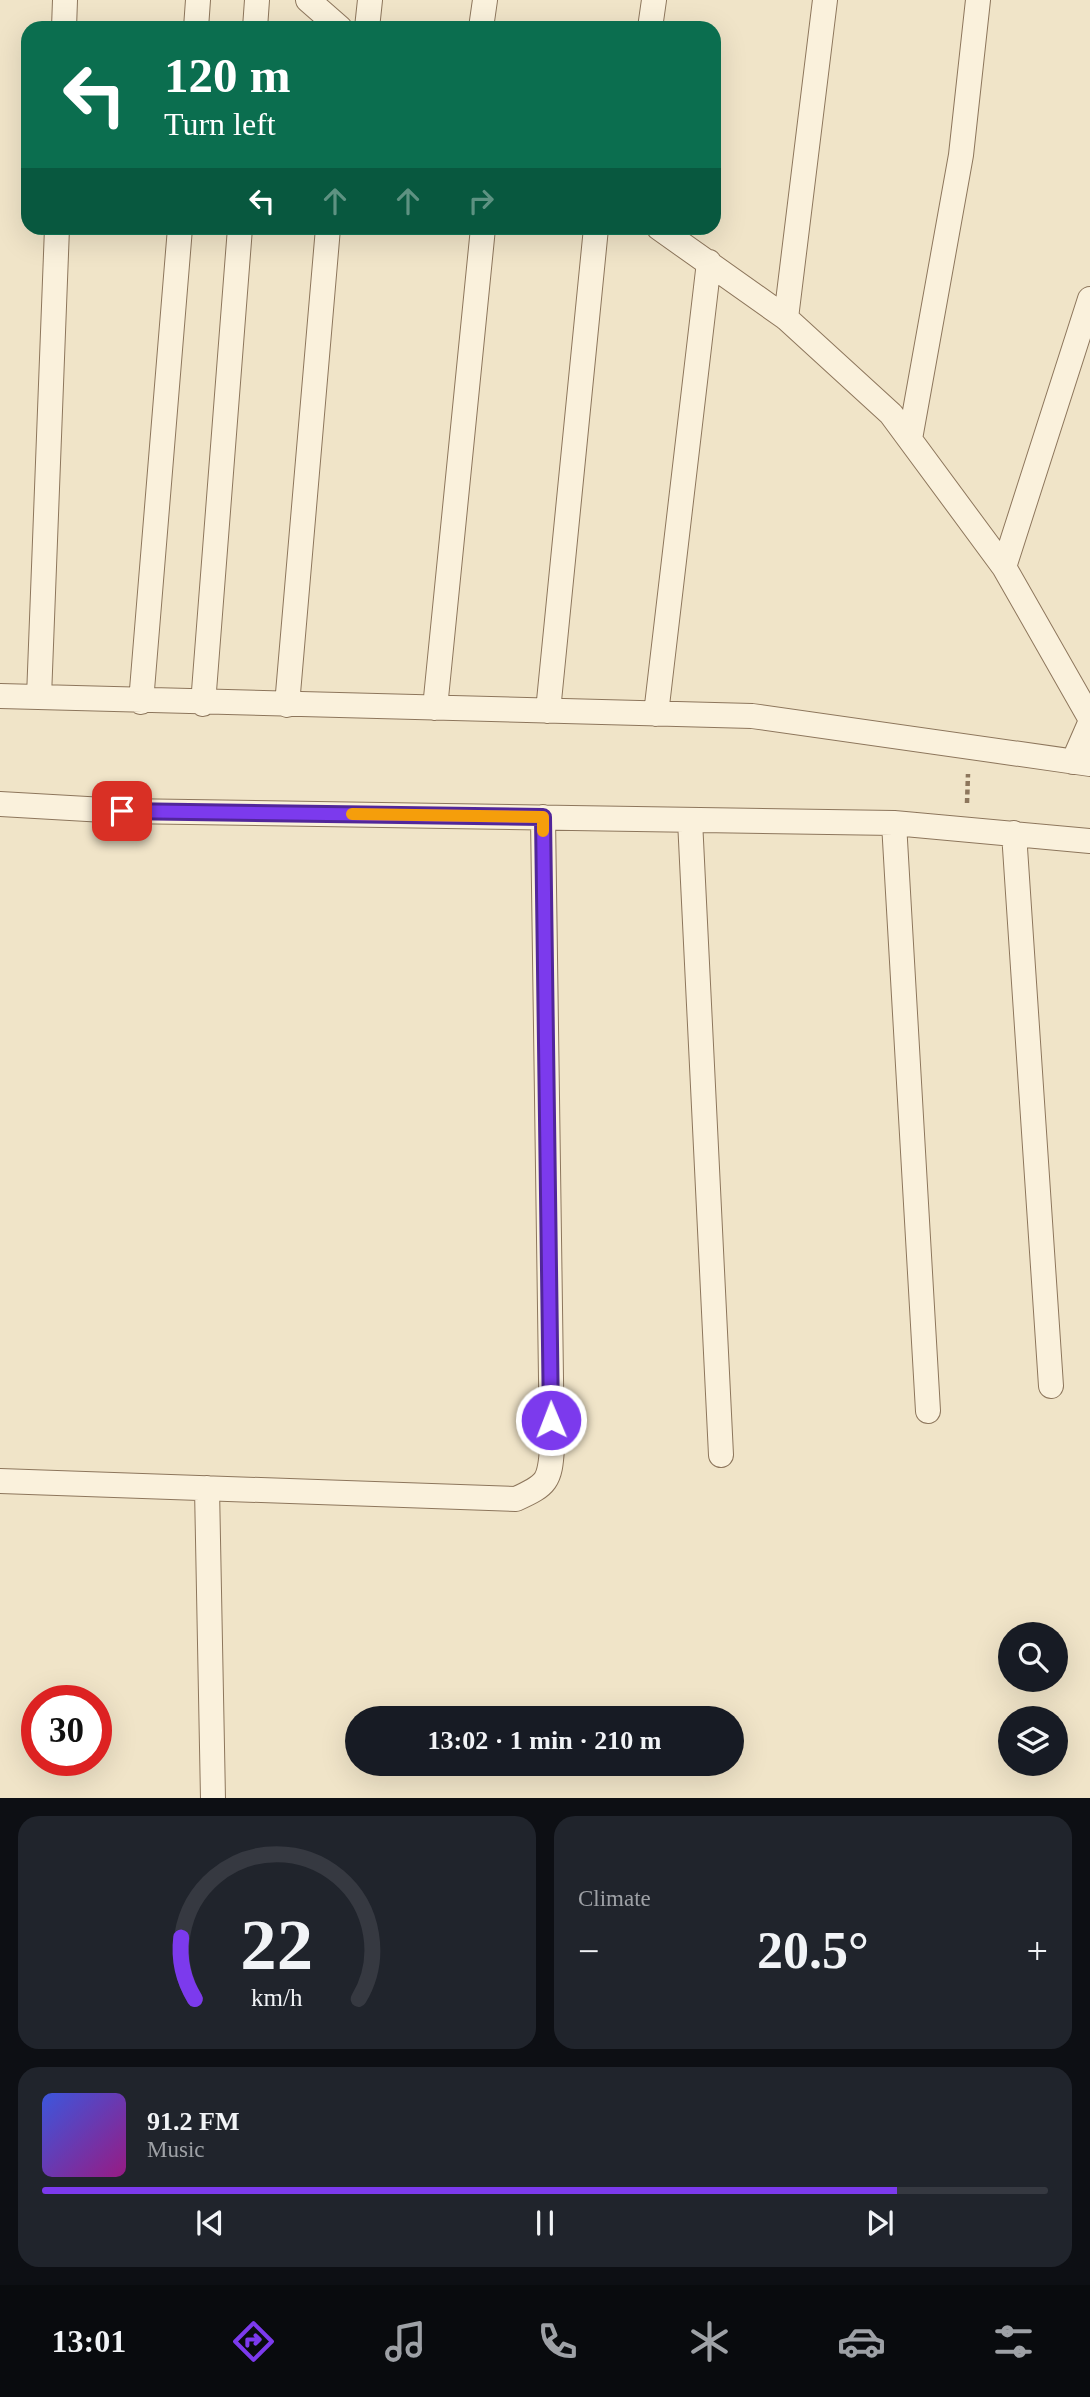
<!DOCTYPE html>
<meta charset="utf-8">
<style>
:root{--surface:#171b24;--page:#20242c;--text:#f1f3f6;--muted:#9ea1a6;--line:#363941;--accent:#7c3aed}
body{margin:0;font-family:Georgia,serif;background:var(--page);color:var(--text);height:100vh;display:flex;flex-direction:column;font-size:26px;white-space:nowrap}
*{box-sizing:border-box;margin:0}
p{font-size:23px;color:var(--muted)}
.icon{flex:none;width:38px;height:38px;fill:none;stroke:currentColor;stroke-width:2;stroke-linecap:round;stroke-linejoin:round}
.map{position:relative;height:1798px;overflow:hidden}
.panel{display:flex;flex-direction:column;gap:18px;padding:18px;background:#0d0f14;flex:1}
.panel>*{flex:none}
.banner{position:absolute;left:21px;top:21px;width:700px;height:214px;border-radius:21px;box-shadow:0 7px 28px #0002;background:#0b6e4f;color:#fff;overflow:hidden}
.tools{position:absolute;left:998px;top:1622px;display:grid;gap:14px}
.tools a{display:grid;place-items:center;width:70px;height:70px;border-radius:50%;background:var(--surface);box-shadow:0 7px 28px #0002;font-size:35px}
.speed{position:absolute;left:21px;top:1685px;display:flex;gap:14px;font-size:35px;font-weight:700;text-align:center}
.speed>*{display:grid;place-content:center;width:91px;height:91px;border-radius:50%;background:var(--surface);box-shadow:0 7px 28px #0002;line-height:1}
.speed .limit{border:10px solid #d22;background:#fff;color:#111}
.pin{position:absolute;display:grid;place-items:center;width:60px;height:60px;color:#fff;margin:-30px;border-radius:14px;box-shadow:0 4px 10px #0006}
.me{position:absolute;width:77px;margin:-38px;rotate:359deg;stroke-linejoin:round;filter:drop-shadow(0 0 5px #0008)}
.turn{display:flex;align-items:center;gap:24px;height:147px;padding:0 28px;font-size:32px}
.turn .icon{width:91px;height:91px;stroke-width:2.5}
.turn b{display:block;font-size:49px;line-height:60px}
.lanes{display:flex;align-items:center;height:66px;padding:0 28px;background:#0003;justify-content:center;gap:35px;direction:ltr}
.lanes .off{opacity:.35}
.big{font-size:52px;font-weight:600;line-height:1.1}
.panel .tile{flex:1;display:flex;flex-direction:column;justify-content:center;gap:10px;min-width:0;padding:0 24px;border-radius:21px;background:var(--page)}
.panel .dial{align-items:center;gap:0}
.dial svg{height:182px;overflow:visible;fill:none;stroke:var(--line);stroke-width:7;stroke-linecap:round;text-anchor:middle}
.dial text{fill:var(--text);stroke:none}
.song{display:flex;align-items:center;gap:21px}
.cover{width:84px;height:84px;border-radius:10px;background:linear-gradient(135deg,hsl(230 70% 55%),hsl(310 70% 35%))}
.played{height:7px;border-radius:4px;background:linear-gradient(90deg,var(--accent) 85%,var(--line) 85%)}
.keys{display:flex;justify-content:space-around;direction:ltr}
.heat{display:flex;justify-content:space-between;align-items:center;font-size:38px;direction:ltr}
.panel .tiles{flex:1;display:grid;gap:18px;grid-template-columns:1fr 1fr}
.tile:last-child{grid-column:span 2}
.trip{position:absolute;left:345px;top:1706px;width:399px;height:70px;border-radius:35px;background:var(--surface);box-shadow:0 7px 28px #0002;font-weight:600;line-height:70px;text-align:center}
.menu{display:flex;height:112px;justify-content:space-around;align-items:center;background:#090b0e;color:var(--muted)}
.menu .icon{width:49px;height:49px}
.menu .on{color:var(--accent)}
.menu b{font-size:32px;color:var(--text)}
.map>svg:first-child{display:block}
</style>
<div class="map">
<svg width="1090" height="1799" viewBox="0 0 1090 1799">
<rect width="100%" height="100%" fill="#f0e4c8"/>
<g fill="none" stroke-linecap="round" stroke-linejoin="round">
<defs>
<path id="street" d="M308,0l32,28
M64,28l1,-28
M196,28l2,-28
M255,28l2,-28
M367,28l3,-28
M481,28l4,-28
M650,28l4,-28
M659,228l127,90 105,96 113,153 86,151
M786,318l39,-318
M910,439l51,-284 17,-155
M1004,567l86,-268
M0,696l752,20 338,48
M39,697l18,-469
M141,702l39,-474
M203,704l37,-476
M287,705l41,-477
M435,708l48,-480
M548,711l48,-483
M656,714l53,-452
M1073,762l17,-39
M0,804l122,7 772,12 196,18
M690,820l31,635
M894,823l34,588
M1014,833l37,553
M0,1481l516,18c31,-14 34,-18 36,-51l-9,-631
M207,1488l6,311"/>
</defs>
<use href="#street" stroke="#8d765c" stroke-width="26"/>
<path stroke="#8d765c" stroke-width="4.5" stroke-dasharray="5 3.5" stroke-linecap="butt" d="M967,803l1,-29"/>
<use href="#street" stroke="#faf1dc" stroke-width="24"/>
</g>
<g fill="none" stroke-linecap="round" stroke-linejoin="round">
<defs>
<path id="route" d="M122,811l421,6 8,603"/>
</defs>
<use href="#route" stroke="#51269a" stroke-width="18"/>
<use href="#route" stroke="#7c3aed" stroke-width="12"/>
<path stroke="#f59e0b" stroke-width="12" d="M352,814l191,3v14"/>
</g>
</svg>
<div class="tools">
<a><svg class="icon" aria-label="search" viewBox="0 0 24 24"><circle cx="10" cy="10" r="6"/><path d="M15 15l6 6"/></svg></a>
<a><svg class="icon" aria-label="layers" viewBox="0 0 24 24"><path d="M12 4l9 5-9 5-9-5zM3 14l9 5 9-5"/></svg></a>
</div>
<div class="speed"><div class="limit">30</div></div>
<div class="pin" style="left:122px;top:811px;background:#d93025"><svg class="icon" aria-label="arrive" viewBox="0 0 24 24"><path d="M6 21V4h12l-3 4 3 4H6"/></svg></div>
<svg class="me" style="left:551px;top:1420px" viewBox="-20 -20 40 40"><circle r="17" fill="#7c3aed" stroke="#fff" stroke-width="3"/><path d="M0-11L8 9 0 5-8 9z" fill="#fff"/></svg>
<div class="trip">13:02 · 1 min · 210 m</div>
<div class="banner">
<div class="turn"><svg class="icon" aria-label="left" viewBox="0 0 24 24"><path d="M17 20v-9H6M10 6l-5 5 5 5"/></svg><div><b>120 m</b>Turn left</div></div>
<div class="lanes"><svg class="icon" aria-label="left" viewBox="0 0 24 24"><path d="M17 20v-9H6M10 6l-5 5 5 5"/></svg><svg class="icon off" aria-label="ahead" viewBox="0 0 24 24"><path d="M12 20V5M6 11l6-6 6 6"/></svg><svg class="icon off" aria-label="ahead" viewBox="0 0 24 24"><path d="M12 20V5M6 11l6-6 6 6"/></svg><svg class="icon off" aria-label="right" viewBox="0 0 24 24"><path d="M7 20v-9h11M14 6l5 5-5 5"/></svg></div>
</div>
</div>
<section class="panel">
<div class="tiles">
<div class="tile dial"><svg viewBox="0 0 100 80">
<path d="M14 69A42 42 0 1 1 86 69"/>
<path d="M14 69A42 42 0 0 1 8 42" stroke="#7c3aed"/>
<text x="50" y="56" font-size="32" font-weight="700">22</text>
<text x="50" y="72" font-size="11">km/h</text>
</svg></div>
<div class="tile"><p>Climate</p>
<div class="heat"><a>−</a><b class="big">20.5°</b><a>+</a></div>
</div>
<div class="tile">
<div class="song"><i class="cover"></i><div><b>91.2 FM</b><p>Music</p></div></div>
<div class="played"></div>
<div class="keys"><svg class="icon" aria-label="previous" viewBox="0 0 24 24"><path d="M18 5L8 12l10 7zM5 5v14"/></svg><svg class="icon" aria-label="pause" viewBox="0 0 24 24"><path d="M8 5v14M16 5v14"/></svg><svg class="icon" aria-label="next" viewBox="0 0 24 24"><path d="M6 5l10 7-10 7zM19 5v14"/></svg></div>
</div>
</div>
</section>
<nav class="menu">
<b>13:01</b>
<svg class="icon on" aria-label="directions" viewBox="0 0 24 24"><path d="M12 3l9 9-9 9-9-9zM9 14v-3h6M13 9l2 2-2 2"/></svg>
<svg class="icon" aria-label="music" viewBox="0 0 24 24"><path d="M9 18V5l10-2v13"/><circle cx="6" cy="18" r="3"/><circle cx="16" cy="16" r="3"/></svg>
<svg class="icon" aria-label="phone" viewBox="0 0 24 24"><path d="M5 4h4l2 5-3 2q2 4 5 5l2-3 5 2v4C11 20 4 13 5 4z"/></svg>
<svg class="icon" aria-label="climate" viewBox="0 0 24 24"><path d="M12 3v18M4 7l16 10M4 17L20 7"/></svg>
<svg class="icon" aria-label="car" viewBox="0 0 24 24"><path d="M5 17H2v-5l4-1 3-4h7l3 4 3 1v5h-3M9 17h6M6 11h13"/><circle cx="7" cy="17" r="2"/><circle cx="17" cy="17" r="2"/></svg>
<svg class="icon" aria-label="filters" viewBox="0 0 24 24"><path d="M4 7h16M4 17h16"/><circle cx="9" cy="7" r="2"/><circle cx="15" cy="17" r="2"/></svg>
</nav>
